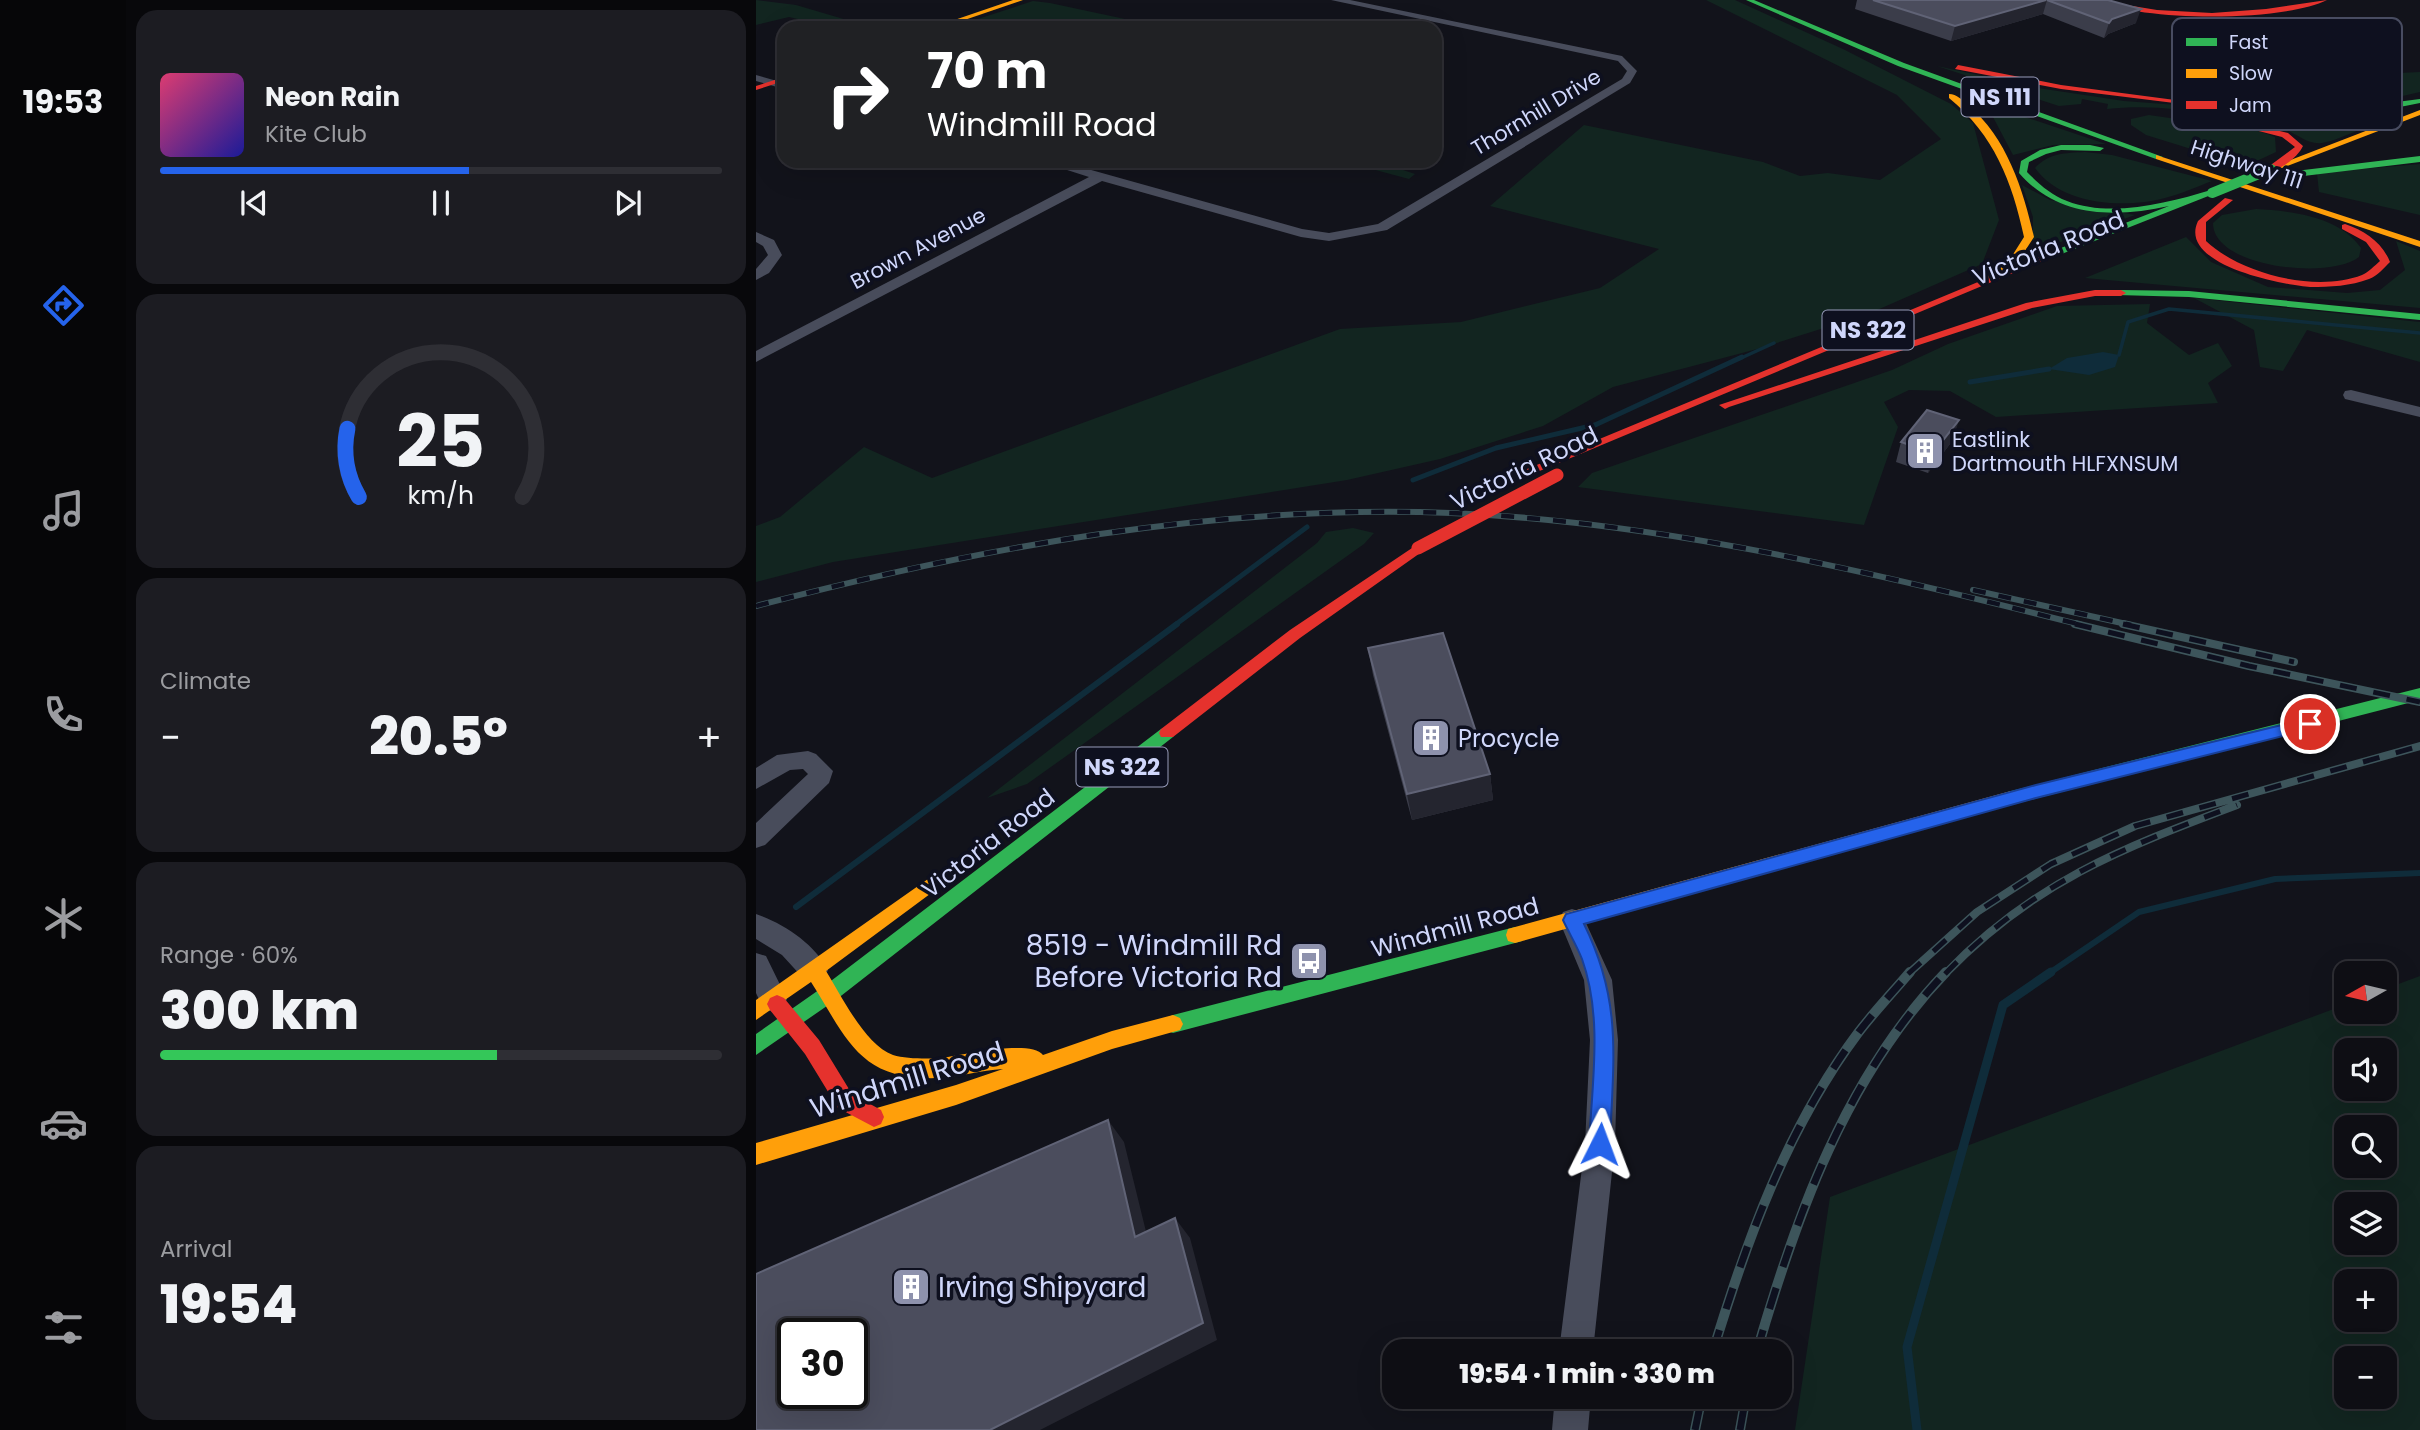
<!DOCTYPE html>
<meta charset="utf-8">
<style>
:root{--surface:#0e0e14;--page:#1c1c22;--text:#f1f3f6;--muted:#9b9ca0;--line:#2e2e34;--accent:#2563eb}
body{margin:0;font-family:Poppins,sans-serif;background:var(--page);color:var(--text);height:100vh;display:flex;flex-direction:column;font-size:26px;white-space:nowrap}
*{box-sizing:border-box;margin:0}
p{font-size:23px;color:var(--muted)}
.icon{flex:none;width:38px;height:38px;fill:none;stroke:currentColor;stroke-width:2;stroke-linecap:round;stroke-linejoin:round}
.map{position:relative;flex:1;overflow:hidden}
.drawer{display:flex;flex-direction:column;gap:10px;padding:10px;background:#08080b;width:630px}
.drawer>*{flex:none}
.banner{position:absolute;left:21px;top:21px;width:665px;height:147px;border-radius:21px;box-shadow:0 7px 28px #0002,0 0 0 2px var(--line);background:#202124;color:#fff;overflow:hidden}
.needle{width:46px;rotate:262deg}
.buttons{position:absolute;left:1578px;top:961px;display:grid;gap:14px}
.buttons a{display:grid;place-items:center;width:63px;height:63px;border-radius:14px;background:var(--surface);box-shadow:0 7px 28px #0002,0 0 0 2px var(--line);font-size:35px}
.speed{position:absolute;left:21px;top:1318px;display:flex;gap:14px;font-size:35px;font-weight:700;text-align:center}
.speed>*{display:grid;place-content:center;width:91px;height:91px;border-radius:50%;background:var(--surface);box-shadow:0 7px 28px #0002,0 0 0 2px var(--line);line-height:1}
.speed .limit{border:4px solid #111;border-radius:10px;background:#fff;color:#111}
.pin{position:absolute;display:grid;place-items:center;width:60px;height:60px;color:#fff;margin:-30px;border:4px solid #fff;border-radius:50%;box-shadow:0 2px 7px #0007}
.me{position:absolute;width:77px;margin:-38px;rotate:3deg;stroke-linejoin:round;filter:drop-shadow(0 0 5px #0008)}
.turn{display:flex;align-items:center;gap:24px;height:147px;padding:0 35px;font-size:32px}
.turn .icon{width:91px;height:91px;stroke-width:2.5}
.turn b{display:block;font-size:49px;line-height:60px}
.big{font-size:52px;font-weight:800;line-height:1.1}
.drawer .card{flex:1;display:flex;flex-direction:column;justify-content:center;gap:10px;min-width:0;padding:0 24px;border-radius:21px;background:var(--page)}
.drawer .dial{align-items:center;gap:0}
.dial svg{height:182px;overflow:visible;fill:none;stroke:var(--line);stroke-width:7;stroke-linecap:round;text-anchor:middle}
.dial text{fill:var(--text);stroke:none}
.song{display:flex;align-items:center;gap:21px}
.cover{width:84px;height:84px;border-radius:10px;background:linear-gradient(135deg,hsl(340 70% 55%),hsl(240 70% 35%))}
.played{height:7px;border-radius:4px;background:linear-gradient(90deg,var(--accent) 55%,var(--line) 55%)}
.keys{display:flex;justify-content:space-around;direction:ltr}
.heat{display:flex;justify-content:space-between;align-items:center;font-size:38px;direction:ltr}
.charge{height:10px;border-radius:5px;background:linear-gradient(90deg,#34c759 60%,var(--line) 0)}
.trip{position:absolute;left:626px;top:1339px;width:410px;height:70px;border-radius:21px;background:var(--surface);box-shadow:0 7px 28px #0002,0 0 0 2px var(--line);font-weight:800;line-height:70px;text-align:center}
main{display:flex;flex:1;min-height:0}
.tabs{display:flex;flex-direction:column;width:126px;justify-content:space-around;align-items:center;background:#060608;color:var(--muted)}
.tabs .icon{width:49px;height:49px}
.tabs .on{color:var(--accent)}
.tabs b{font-size:32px;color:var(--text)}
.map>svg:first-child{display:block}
</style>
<main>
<nav class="tabs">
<b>19:53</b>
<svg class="icon on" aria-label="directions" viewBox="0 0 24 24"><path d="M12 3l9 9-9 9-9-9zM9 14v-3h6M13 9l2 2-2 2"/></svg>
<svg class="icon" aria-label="music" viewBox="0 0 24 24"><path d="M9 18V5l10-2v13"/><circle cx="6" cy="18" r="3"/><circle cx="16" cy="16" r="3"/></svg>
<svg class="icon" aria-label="phone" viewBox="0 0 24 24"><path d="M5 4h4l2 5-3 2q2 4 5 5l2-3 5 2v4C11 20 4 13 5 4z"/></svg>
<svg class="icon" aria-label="climate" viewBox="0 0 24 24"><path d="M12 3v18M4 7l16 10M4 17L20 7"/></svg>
<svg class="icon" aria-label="car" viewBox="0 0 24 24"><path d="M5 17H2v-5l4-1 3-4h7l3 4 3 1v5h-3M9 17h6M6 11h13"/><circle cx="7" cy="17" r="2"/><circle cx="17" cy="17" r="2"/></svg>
<svg class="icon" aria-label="filters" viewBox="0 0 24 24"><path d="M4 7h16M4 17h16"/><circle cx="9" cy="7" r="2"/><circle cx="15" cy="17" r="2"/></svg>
</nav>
<section class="drawer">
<div class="card">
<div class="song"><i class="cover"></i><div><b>Neon Rain</b><p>Kite Club</p></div></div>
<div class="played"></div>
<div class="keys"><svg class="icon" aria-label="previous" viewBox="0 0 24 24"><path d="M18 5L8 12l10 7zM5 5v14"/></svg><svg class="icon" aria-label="pause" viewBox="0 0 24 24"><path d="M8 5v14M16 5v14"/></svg><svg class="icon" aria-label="next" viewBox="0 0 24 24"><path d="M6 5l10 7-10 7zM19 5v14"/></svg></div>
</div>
<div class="card dial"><svg viewBox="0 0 100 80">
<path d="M14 69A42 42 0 1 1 86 69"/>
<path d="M14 69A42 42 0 0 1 9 39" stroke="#2563eb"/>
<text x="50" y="56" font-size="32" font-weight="700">25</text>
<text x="50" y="72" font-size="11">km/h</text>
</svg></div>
<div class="card"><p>Climate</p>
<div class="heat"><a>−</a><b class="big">20.5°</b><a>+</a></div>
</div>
<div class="card"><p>Range · 60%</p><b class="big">300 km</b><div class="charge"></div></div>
<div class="card"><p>Arrival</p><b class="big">19:54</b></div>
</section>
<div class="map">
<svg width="1664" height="1430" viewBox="0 0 1664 1430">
<rect width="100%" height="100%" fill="#12131b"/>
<path fill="#122520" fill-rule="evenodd" d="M0,0l40,5 78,23h-37l-48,-11 -33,8z
M950,0h29l108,49 108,55 22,19 26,97 -17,44 -114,50 -107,34 -148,39 -70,39 -103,33 -93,21 -514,82 -77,20v-56l24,-9 84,-70 68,31 408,-149 121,-7 139,-34 59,-39 -169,-43 94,-81 179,37 37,14 28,-3 52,7 61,-41 -44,-44z
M277,1l17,2 117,25h-217z
M1181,66l101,22 86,13 215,16 58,-5c-21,9 -53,27 -75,31 -15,2 -25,-10 -39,-14 -56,-13 -118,-27 -176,-20l1,-5 -26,-5 -1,5 -22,2z
M1664,72v20l-74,17h-70l-93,-12 109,1 107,-25z
M1212,98l138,46 -53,1 -40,10 -20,-38z
M1393,115l110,16 16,6 1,15 -30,14 -100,-31 -15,-10v-6z
M1329,152l27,3 100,26c-16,6 -31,13 -47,17 -41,11 -104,7 -130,-30 14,-15 30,-15 50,-16z
M586,161h86l-27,2 -4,5 18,6 -6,5z
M1664,164v51l-101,-23 -2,-19z
M1266,185l28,15 85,15 -102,37v-35z
M1500,209c36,2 83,7 105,39l-2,9c-29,23 -146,11 -146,-34l9,-8z
M1430,237l25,25 57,25 79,6 33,-3 25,-20 -9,-29 24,10v57l-335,-30z
M1438,298l226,24v40l-113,-32 -24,41 -23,-4 -6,-37z
M1394,304l-3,19 42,32 29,-12 14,23 -24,17 10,20 -222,14 -46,-26 -41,-1 -25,12 14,25 -34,98 -286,-38 14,-14 300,-103 56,-26 109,-38z
M597,528l21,5 -10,11 -337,240 -40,14 330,-255 9,-11z
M1664,976v454h-625l35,-233 517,-193v8h38v-23zM1591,1050h38v38h-38zM1591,1127h38v39h-38zM1591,1204h38v38h-38zM1591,1281h38v39h-38zM1591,1358h38v38h-38z"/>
<path fill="#0f2c3a" d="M1347,352l16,3 -4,12 -26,8 -40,-6 18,-11z"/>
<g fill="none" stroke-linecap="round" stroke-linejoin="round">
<path stroke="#0f2c3a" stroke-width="3.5" d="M1363,355l9,-33 41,-13 251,24
M983,359l35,-16"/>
<path stroke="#0f2c3a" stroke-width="5" d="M1214,382l79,-13
M657,480l83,-32 99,-23 147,-68
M419,625l132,-98"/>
<path stroke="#0f2c3a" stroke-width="6" d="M40,907l381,-283
M1292,974l91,-62 136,-33 145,-6"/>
<path stroke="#0f2c3a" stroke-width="9" d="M1161,1430l-10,-83 96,-342 48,-33"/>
<path fill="#484c5b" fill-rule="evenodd" d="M575,0h19l272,56 15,15 -7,12 -243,147 -58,11 -28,-4 -199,-56 -346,181v-11l333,-174 -50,-16h20l243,68 27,4 49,-9 244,-145 5,-8 -9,-10z
M0,75l28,8v6l-28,-8z
M0,232l18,8 8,15 -13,18 -13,7v-11l12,-14 -5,-9 -7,-4z
M1595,390l69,17v10l-75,-18 -2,-4 2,-4z
M52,751l8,3 17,17 -4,12 -64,62 -9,3v-25l52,-49 -5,-5 -13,1 -34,19v-21l21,-13z
M816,909l9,3 31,68 6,60 -3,104 -22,207h-34l26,-207 5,-104 -6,-60 -25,-60 4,-8z
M0,914c27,9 59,30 72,56l-4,9 -10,3 -10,-3 -22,-24 -26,-16z
M0,953l10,3 21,43 -4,9 -10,4 -10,-4 -7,-15z
M799,1396h36l-3,34h-36z"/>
<path fill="#30b455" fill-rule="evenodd" d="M990,0h8l150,63 259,94 -7,2 -258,-93z
M1664,99v4c-48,10 -96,14 -145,12 -11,-1 -24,0 -32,-5l4,-2 87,2z
M1305,145h29l14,3 -4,3 -39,-1 -15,4 -17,8 -2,10c12,12 24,23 40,29 43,17 101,2 144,-11l5,3 -162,64h-6v-4l121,-47c-54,12 -111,12 -150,-33l2,-12 19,-11z
M1664,156v6l-133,16 -4,-3 4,-3z
M1365,290l68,1 231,23v6l-231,-23 -72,-2 -1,-2z
M1664,688v12l-409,105 -6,-2 -2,-5 2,-5 6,-2z
M411,727l6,2 2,4 -2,4 -336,262 -81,56v-21l67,-47 338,-258z
M759,927l7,2 2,6 -2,6 -7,2 -342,90 -7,-3 -3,-6 3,-6 7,-3z"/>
<path fill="#ff9f0a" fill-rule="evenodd" d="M257,0h10l-82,28h-10z
M1193,94c8,0 13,6 19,11 39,33 55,84 66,132l-15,23 -33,23 -4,-1v-4l30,-22 12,-19c-12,-56 -30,-102 -75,-139z
M1664,110v5l-146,56 -7,-2z
M1400,155l264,86v6l-264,-88z
M1255,791l6,2 2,5 -2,5 -502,140 -7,-2 -2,-6 2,-6 7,-2z
M172,879l6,2 3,5 -3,5 -108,80c15,24 39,74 67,84 13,4 36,4 49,3 20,-3 89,-19 101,-3l69,-24 61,-16 7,3 3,6 -3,6 -68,19 -156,56 -200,60v-22l200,-58 47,-16c-22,1 -43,8 -64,9 -80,3 -91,-38 -128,-96l-55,38v-20z"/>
<path fill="#e5322d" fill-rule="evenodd" d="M1340,0l61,10 55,3 54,-4 61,-9c-45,22 -186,22 -231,0z
M1202,65l103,20 190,25 -4,2 -186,-23 -106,-20z
M28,77v4l-28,9v-4z
M1490,123l42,10 15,13c-5,11 -23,25 -35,25v-4l27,-20 -13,-10 -39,-10z
M1469,198l8,2 -27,22v19c35,33 110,52 156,34 7,-3 12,-9 18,-14l-14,-19 -24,-13v-4l3,-1c20,7 37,18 45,38 -6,6 -13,14 -21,17 -18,7 -39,8 -59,8 -27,-2 -133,-22 -112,-66z
M1292,253l8,2 -526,220 -4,1 -6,-4z
M1339,290h26l5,3 -5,3h-26l-63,12 -303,99 -4,2 -6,-4 307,-102z
M662,544l7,4 -2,3 -123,87 -127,99h-12l-2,-4 2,-4 129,-99z
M21,995l7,3 35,42 33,54 29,16 3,7 -3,7 -7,3 -36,-19 -33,-54 -35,-44 -3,-6 3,-6z"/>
<defs>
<path id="rail-far2" d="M1217,590l158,35
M0,606c227,-59 459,-102 695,-93 214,9 423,60 631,112"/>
<path id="rail-far1" d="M1319,624l174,42 171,36
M1367,624l171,38
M1152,974l69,-62 74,-48 84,-38 285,-80
M1189,974c89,-92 175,-125 292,-169"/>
<path id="rail" d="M957,1351c34,-112 74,-223 145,-318 16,-21 35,-41 52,-61
M1001,1351c39,-135 89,-275 189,-379
M939,1430l7,-34
M984,1430l6,-34"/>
</defs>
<use href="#rail-far2" stroke="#3d555b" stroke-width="6"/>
<use href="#rail-far1" stroke="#3d555b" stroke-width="8"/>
<use href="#rail" stroke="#3d555b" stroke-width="10"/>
<use href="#rail-far2" stroke="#0e101f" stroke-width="4.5" stroke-dasharray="13" stroke-linecap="butt"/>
<use href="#rail-far1" stroke="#0e101f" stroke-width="5" stroke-dasharray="17" stroke-linecap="butt"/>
<use href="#rail" stroke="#0e101f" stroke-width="7" stroke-dasharray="22" stroke-linecap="butt"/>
<path stroke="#30b455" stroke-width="10" d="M1456,193l59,-24"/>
<path stroke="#e5322d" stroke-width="13" d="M662,548l139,-73"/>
</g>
<path fill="#3b3d4a" d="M1101,0h251l28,23 -28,11 -4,4 -61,-24 -92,27 -96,-32z
M1197,440l-25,33 -32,-11 5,-20z
M612,648l122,126 3,26 -81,20 -39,-145z"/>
<path fill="#24252f" d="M1291,0l-4,14 -92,27 4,-15z
M1385,9l-5,14 -28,11 -4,4 5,-15 3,-4z
M1203,420l-6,20 -25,33 5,-20z
M734,774l3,26 -81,20 -5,-26z
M352,1120l16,22 28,114 -17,-19z
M419,1218l15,20 27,102 -177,90h-50z"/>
<path fill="#4b4d5d" stroke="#606376" stroke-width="2" fill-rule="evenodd" d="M1117,0h173l-91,26z
M1291,0h61l33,9 -29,10 -3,4z
M1171,410l32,10 -26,33 -32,-11z
M687,633l47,141 -83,20 -39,-146z
M352,1120l27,117 40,-19 28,105 -213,107h-234v-156zM37,1334h59v59h-59z"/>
<path fill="#2563eb" stroke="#184099" stroke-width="2" d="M1554,718l8,6 -3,4 -279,70 -452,126c39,79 29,136 26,220l-3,7 -7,3 -8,-3 -3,-7c3,-60 14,-127 -7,-185 -5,-13 -13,-26 -19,-39l3,-6 470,-129z"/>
<defs>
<symbol id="building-square" viewBox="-11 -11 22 22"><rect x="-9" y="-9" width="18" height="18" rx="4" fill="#8e92ad" stroke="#0e101f"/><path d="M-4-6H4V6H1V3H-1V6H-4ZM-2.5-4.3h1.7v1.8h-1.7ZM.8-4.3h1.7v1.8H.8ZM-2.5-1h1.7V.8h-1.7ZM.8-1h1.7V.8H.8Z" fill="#fff"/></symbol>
<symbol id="bus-square" viewBox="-11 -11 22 22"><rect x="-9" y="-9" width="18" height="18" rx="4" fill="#8e92ad" stroke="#0e101f"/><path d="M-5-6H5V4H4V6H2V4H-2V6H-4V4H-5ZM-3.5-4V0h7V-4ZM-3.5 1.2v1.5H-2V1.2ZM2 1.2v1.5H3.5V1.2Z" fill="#fff"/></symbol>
</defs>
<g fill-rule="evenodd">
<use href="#building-square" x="1147" y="429" width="44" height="44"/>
<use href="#building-square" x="653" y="716" width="44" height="44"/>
<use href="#bus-square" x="531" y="939" width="44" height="44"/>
<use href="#building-square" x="133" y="1265" width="44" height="44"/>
</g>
<g text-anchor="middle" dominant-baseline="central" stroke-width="7" stroke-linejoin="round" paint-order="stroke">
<g font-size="21" fill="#d0d7fb" stroke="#0e101f">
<text transform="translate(780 112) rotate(-31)">Thornhill Drive</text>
<text transform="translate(1491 164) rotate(18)">Highway 111</text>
<text transform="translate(162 248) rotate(-28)">Brown Avenue</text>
</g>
<g font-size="21" fill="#d0d7fb" stroke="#0e101f" text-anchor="start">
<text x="1196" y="439">Eastlink<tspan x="1196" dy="24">Dartmouth HLFXNSUM</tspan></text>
</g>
<g fill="#0e101f" stroke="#969bb9" stroke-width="2">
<rect x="1205.5" y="77.5" width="77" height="39" rx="5"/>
<rect x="1066.5" y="310.5" width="91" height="39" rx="5"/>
<rect x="320.5" y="747.5" width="91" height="39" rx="5"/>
</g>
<g font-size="23" font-weight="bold" fill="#d0d7fb">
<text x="1244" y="97">NS 111</text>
<text x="1112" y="330">NS 322</text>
<text x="366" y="767">NS 322</text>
</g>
<g font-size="24" fill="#d0d7fb" stroke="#0e101f">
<text transform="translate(1292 248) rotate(-22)">Victoria Road</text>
<text transform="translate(768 468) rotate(-26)">Victoria Road</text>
<text transform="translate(232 843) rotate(-38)">Victoria Road</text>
<text transform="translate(699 927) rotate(-15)">Windmill Road</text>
</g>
<g font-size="24" fill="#d0d7fb" stroke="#0e101f" text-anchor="start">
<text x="702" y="738">Procycle</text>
</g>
<g font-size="28" fill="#d0d7fb" stroke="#0e101f" text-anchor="end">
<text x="526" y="945">8519 - Windmill Rd<tspan x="526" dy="32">Before Victoria Rd</tspan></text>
<text x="182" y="1287" text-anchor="start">Irving Shipyard</text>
</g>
<g font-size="28" fill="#d0d7fb" stroke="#0e101f">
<text transform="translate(151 1080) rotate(-17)">Windmill Road</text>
</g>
</g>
<rect x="1416" y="18" width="230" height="112" rx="10" fill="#0e101f" stroke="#484c61" stroke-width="2"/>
<rect x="1430" y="38" width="31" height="8" fill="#30b455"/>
<rect x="1430" y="69" width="31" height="9" fill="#ff9f0a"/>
<rect x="1430" y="101" width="31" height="8" fill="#e5322d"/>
<g font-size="19" fill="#d0d7fb">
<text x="1473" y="49">Fast</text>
<text x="1473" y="80">Slow</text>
<text x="1473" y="112">Jam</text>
</g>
</svg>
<div class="buttons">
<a><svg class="needle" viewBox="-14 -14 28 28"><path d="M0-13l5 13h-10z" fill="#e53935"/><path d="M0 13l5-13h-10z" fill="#9b9ca0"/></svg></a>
<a><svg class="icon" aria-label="sound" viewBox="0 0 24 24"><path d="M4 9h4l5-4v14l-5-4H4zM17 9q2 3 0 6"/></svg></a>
<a><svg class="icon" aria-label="search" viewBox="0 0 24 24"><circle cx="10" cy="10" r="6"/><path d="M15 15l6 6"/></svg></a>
<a><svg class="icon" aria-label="layers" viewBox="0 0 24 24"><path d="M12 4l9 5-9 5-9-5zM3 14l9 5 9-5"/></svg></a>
<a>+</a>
<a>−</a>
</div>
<div class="speed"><div class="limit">30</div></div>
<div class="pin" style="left:1554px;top:724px;background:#d93025"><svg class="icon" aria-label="arrive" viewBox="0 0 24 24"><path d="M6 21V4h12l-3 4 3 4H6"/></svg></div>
<svg class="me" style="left:844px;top:1144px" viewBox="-20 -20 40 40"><path d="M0-17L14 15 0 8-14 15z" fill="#2563eb" stroke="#fff" stroke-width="4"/></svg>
<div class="trip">19:54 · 1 min · 330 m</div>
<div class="banner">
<div class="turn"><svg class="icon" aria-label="right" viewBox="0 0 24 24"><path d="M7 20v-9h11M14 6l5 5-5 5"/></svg><div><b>70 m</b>Windmill Road</div></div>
</div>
</div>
</main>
